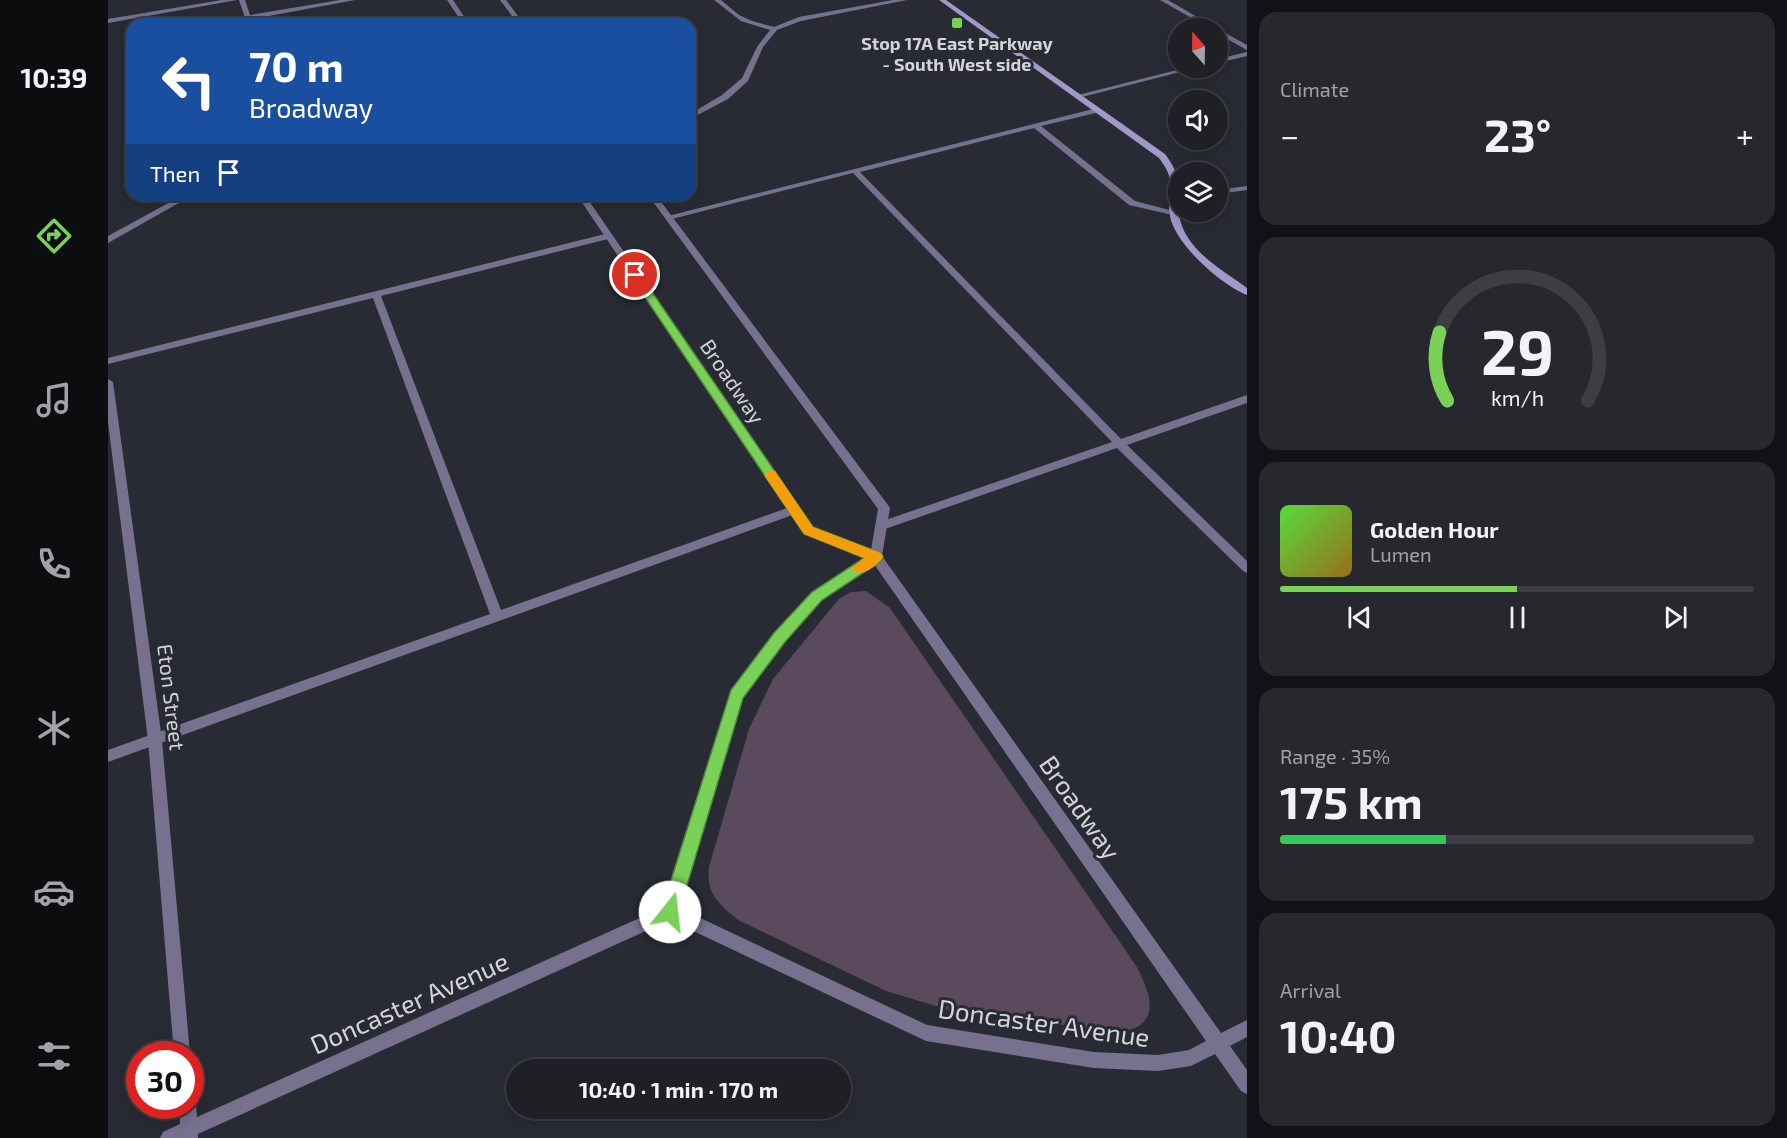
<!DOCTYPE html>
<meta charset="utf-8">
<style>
:root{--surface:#1e2026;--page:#26282e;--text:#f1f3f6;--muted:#a1a3a7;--line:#3c3e43;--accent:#79d158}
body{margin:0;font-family:"Exo 2",sans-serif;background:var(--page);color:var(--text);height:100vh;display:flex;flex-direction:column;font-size:22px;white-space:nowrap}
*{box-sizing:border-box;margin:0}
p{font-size:20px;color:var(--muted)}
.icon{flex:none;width:33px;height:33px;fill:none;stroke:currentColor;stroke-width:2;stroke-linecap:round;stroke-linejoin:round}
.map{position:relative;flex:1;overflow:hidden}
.panel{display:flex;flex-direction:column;gap:12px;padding:12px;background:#101215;width:540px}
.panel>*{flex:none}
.guide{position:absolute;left:18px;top:18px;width:570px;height:183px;border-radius:18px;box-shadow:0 3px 15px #0003,0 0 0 2px var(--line);background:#1a4fa0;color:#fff;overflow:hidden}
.needle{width:39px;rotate:340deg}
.fabs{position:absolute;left:1060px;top:18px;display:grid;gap:12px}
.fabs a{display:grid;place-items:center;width:60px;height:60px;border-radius:50%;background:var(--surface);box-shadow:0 3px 15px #0003,0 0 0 2px var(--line);font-size:30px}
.speed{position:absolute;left:18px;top:1041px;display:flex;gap:12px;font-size:30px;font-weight:700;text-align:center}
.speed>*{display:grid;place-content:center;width:78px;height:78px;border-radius:50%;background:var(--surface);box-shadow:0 3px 15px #0003,0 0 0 2px var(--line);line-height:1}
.speed .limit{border:9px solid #d22;background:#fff;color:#111}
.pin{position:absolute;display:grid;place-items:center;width:51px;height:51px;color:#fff;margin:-26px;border:3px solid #fff;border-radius:50%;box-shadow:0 2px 6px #0007}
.me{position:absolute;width:66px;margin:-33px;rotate:16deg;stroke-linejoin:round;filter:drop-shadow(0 0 4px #0008)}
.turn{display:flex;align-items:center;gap:21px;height:126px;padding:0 24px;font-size:27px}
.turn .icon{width:78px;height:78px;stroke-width:2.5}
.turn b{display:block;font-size:42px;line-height:51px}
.then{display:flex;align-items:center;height:57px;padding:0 24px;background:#0003;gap:12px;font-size:22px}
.big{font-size:45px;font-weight:700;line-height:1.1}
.panel .card{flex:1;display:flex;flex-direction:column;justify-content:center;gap:9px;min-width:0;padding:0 21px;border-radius:18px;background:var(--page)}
.panel .dial{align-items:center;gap:0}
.dial svg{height:156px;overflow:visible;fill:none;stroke:var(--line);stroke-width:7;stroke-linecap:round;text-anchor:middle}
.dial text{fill:var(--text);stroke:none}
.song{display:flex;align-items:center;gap:18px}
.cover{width:72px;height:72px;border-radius:9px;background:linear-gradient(135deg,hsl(110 70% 55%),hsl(40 70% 35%))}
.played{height:6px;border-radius:3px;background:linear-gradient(90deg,var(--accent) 50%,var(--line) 50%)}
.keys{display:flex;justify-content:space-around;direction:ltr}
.heat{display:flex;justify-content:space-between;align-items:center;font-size:33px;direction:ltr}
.charge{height:9px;border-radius:4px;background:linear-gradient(90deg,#34c759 35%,var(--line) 0)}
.trip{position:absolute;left:398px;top:1059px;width:345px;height:60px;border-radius:30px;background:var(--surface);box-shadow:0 3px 15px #0003,0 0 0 2px var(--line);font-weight:700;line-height:60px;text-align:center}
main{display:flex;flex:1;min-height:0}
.menu{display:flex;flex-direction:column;width:108px;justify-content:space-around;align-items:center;background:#0c0d0f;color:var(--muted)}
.menu .icon{width:42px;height:42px}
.menu .current{color:var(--accent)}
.menu b{font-size:27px;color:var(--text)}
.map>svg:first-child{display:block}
</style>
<main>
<nav class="menu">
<b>10:39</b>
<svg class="icon current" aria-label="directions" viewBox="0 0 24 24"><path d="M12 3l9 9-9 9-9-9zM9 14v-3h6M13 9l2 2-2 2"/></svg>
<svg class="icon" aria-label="music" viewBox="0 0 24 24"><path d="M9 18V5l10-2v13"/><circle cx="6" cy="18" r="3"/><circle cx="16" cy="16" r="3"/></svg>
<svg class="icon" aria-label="phone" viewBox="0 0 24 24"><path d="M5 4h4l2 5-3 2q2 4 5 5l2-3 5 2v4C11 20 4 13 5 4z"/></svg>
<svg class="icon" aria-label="climate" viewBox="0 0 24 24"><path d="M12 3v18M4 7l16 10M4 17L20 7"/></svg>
<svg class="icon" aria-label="car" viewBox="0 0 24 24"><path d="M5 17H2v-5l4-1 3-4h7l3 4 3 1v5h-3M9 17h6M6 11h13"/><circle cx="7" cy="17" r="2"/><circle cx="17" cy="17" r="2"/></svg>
<svg class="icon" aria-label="filters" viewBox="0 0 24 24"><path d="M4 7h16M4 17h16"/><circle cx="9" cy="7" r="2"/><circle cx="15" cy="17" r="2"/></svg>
</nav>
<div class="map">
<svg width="1139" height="1138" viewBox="0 0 1139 1138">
<rect width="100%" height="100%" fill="#282b33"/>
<path fill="#5b495e" d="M758,591l24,17 247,359c8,17 23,44 2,59 -5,3 -14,5 -19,6l-164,-20 -70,-21 -148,-71c-20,-17 -32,-26 -29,-53l40,-138 24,-50 66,-80 12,-7z"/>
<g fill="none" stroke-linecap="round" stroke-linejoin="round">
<path fill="#78708f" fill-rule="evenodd" d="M1052,0h8l48,28h-7z
M1110,29l29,16v5l-29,-16z
M1139,52v4l-29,7v-4z
M1077,68h11l-118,30 -4,-2z
M989,108l4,2 -1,2 -59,14 94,75 42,11v4l-48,-11 -95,-77 -174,44 261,267 126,-44v8l-120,42 120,116v12l-4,-2 -126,-123 -232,81h-8l-2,-3 2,-3 235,-81 -259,-269 -185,47 -4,-3z
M501,233l4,3 -1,2 -231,58 120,314 289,-103h8l2,3 -2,3 -690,249v-12l382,-136 -117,-316 -265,66v-6z"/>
<path fill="#78708f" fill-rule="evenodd" d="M114,0h15l-129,23v-4z
M131,0h6l5,15 90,-15h15l-103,19 1,5h-6z
M339,0h6l16,24h-6z
M392,0h6l18,24h-6z
M606,0h7l18,15 13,6 22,6 25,-10 94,-17h14l-106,21 -24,9 -14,17 -15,34 -20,18 -38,20v-5l32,-19 20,-17 15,-31 13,-17 -29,-9z
M1139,186v4l-29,4v-4z
M75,195h10l-85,48v-7z
M469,195h8l228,333 58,22 7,-41 -230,-314h8l232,310 2,3 -8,48 339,477 26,-13v17l-17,9 17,24v24l-6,-3 -26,-37 -24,12 -33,5 -64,-3 -168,-27 -256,-121 -472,214v4h-38l3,-6 17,-8 -1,-18h11v-7l6,7 1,11 467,-210 68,-216 44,-57 37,-42 52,-34 -60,-24zM766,564l332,477 -17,9 -31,5 -64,-3 -167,-27 -248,-117 64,-210 41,-56 37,-42z
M0,379l5,3 49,358 28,314h-16l-26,-314 -40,-318z"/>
<path fill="#a398c8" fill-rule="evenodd" d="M831,0h7l219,154c22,30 9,31 14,61 6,35 42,54 68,73v7c-26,-10 -72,-51 -77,-79 -4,-27 9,-32 -11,-58z"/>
</g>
<path fill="#79d158" stroke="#4f8839" stroke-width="1.5" d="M527,272l4,1 174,254 68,26 2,4 -2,4 -59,39 -37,42 -42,56 -64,214 -3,6 -6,3 -6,-3 -3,-6 70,-222 43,-57 38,-41 52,-34 -60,-24 -174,-259z"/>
<path fill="#f59e0b" d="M662,470l5,1 38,56 68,26 2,4c-5,8 -19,19 -29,15l-2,-4 12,-10 -60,-24 -40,-59z"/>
<rect fill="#79d158" stroke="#282b33" stroke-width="2" x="843" y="17" width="12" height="12" rx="3"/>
<g text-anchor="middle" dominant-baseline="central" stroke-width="6" stroke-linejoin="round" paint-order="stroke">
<g font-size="18" font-weight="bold" fill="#d3d5db" stroke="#282b33">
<text x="849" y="43">Stop 17A East Parkway<tspan x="849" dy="21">- South West side</tspan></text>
</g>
<g font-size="21" fill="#d3d5db" stroke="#282b33">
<text transform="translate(625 381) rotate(56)">Broadway</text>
<text transform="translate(64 697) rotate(83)">Eton Street</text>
</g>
<g font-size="26" fill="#d3d5db" stroke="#282b33">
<text transform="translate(973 807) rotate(55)">Broadway</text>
<text transform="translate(301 1002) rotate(-24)">Doncaster Avenue</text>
<text transform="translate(936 1022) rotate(8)">Doncaster Avenue</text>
</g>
</g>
</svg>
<div class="fabs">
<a><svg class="needle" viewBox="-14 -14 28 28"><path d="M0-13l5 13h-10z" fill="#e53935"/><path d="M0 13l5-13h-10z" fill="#a1a3a7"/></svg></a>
<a><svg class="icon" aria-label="sound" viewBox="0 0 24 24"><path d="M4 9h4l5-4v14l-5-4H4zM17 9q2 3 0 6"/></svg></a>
<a><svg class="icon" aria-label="layers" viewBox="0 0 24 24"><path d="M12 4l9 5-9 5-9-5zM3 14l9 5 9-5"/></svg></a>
</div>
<div class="speed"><div class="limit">30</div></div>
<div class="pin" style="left:527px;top:275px;background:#d93025"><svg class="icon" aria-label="arrive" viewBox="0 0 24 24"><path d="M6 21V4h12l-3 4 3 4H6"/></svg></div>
<svg class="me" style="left:562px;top:912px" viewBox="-20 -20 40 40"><circle r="19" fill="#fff"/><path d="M0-13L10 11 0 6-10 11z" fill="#79d158"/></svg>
<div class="trip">10:40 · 1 min · 170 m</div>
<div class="guide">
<div class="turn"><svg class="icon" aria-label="left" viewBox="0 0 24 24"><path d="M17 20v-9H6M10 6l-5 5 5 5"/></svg><div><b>70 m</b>Broadway</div></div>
<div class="then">Then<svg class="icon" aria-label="arrive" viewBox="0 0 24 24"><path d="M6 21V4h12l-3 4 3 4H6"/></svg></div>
</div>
</div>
<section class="panel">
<div class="card"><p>Climate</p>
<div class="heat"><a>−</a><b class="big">23°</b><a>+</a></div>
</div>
<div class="card dial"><svg viewBox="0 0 100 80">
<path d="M14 69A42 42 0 1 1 86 69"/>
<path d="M14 69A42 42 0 0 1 10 34" stroke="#79d158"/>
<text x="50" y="56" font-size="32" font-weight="700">29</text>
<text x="50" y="72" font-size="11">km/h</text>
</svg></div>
<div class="card">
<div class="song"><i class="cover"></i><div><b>Golden Hour</b><p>Lumen</p></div></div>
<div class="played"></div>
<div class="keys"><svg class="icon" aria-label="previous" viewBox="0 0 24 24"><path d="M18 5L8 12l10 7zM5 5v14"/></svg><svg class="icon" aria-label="pause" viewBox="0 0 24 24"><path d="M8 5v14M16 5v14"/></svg><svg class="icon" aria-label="next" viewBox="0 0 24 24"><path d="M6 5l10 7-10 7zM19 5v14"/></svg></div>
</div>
<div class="card"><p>Range · 35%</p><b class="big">175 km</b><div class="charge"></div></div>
<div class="card"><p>Arrival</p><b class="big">10:40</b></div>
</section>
</main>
